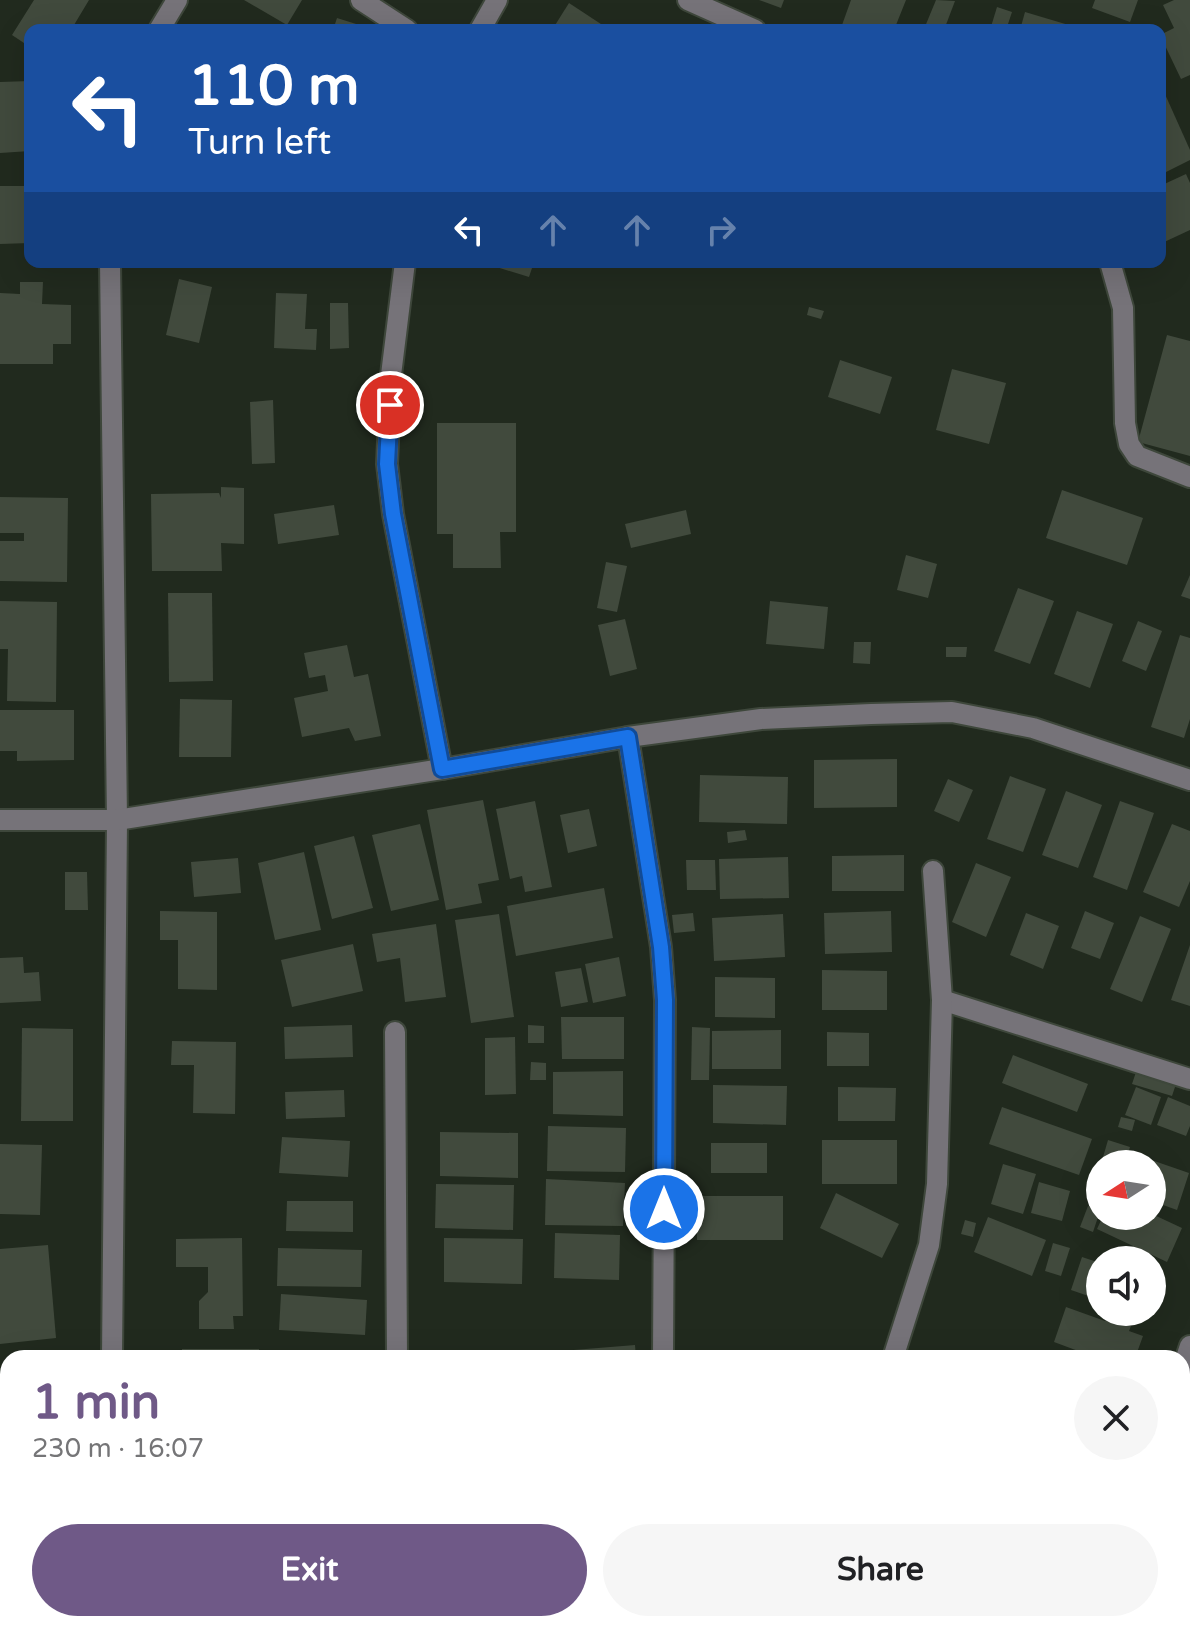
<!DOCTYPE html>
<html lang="en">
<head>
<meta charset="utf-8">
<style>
	:root { --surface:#fff; --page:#f6f6f6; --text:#202124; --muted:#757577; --accent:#6f5987 }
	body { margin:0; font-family:"Varela Round",sans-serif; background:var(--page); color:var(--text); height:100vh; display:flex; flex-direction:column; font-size:30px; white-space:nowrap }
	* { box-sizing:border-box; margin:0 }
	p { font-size:26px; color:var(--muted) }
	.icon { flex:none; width:44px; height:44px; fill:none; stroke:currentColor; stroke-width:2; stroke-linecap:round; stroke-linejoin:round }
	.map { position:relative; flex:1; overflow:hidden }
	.drawer { position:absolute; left:0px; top:1350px; width:1190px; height:282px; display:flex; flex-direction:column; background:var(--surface); border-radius:24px 24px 0 0; box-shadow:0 8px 32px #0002 }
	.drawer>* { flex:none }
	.top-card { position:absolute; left:24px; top:24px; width:1142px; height:244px; border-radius:16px; box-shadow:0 8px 32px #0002; background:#1a4fa0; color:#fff; overflow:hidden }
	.needle { width:52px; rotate:258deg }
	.buttons { position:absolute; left:1086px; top:1150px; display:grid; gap:16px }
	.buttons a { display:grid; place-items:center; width:80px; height:80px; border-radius:50%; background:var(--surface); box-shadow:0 8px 32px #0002; font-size:40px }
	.pin { position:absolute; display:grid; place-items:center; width:68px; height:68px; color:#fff; margin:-34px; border:4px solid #fff; border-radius:50%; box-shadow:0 2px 8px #0007 }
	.me { position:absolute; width:88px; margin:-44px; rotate:0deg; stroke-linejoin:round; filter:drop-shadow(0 0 6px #0008) }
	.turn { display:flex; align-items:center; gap:28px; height:168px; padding:0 32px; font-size:36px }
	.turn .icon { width:104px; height:104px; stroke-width:2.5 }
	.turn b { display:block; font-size:56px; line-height:68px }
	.lanes { display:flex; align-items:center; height:76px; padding:0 32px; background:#0003; justify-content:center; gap:40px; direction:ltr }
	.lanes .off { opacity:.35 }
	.round { display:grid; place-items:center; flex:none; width:84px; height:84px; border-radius:42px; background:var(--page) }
	.headline { display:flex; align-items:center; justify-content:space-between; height:136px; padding:0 32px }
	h1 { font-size:48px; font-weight:700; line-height:60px; color:var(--accent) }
	.primary-button { display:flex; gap:16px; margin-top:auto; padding:16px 32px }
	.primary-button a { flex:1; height:92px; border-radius:48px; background:var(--accent); color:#fff; font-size:32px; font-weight:700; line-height:92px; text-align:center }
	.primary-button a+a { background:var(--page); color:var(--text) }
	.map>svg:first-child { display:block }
	.building { fill:#414a3d }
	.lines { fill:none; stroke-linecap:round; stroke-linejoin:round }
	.minor-casing { stroke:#3e473b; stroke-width:24 }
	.major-casing { stroke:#3e473b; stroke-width:24 }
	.minor { stroke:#767379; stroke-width:20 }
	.major { stroke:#c6bfcd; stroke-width:20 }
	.route-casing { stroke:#114b97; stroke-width:20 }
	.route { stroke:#1a73e8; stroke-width:14 }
</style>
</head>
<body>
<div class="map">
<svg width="1190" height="1631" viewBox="0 0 1190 1631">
	<rect width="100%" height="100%" fill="#212a1e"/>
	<g class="building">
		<path d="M34,0H89L71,30H30V47L12,35Z"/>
		<path d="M244,0H302L287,25Z"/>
		<path d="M759,0H784L781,8Z"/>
		<path d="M851,0H906L894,30H854L842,25Z"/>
		<path d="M936,0L955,1L944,30H927L924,29Z"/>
		<path d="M1095,0H1138L1130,22L1092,8Z"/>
		<path d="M1174,0H1190V75L1181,79L1160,35L1174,28L1163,5Z"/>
		<path d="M569,3L610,30H552Z"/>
		<path d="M997,7L1012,12L1006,30H990Z"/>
		<path d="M1025,12L1072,26L1070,30H1020Z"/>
		<path d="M337,18L372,29V30H333Z"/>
		<path d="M30,81V151L0,153V82Z"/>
		<path d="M1160,83L1190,150V160L1160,175Z"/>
		<path d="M1186,174L1190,183V230L1160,244V186Z"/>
		<path d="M0,186H30V243L0,244Z"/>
		<path d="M491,262H534L529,277L490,265Z"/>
		<path d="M179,279L212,287L199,343L166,335Z"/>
		<path d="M20,282H43L42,304L71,305V344H53V364H0V293L20,294Z"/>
		<path d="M276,293L307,294L305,329H317L316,350L274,348Z"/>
		<path d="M330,303H348L349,348L330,349Z"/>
		<path d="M809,307L824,311L821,319L807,315Z"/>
		<path d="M1167,335L1190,341V456L1138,442Z"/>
		<path d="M840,360L892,377L880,414L828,397Z"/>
		<path d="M952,369L1006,383L989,444L936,430Z"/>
		<path d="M273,400L275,463L252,464L250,402Z"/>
		<path d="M437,423H516V532H500L501,568H453V534H437Z"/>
		<path d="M221,487L244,488V544L221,543L222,571H152L151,494L219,493L221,498Z"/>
		<path d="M1062,490L1143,518L1127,565L1046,538Z"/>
		<path d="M0,497L68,498L67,582L0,581V541H24V533H0Z"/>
		<path d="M334,505L339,535L278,544L274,514Z"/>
		<path d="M686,510L691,534L631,548L625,524Z"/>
		<path d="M906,555L937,564L928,598L897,590Z"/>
		<path d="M606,562L627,566L617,612L597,608Z"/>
		<path d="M1190,575V599L1181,596Z"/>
		<path d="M1018,588L1054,601L1030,664L994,651Z"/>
		<path d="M168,593H212L213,681L169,682Z"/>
		<path d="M0,601L57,602L56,702L7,701L8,649H0Z"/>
		<path d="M770,601L828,607L824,649L766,644Z"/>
		<path d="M1077,611L1113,624L1090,688L1054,674Z"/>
		<path d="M625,619L637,669L610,676L598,625Z"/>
		<path d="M1138,621L1162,631L1146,671L1122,661Z"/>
		<path d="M1180,635L1190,638V719L1184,738L1151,727Z"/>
		<path d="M854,642H871L870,664L853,663Z"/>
		<path d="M347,645L354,677L368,674L381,736L355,741L349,728L302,737L294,698L328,691L325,675L309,678L304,653Z"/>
		<path d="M946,647H967L966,657H946Z"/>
		<path d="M180,699L232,700L231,757H179Z"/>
		<path d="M0,710H74V760L17,761V751H0Z"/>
		<path d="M897,759V807L814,808V760Z"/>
		<path d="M700,775L788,777L787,824L699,822Z"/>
		<path d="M1010,776L1046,789L1023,852L987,839Z"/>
		<path d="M948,779L973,790L959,822L934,811Z"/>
		<path d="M1066,791L1102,805L1078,868L1042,855Z"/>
		<path d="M483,800L499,880L478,884L482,903L446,910L427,810Z"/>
		<path d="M535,801L552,887L525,892L522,876L510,879L496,809Z"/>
		<path d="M1120,801L1154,813L1127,890L1093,877Z"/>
		<path d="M589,809L597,846L568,853L560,815Z"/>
		<path d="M420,824L439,900L391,911L372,835Z"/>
		<path d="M1172,824L1190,831V881L1179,907L1143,892Z"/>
		<path d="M745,830L747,840L728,843L727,832Z"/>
		<path d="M354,836L373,908L332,919L314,846Z"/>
		<path d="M304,852L321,930L275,940L258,863Z"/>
		<path d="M904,855V891H832V856Z"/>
		<path d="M788,857L789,898L720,899L719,859Z"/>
		<path d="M238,858L241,893L194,897L191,862Z"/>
		<path d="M686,860H715L716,890H687Z"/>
		<path d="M976,863L1011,877L986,937L952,922Z"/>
		<path d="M65,872H87L88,910H65Z"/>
		<path d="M604,888L613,938L516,956L507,906Z"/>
		<path d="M160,911L217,912V990L178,989V940H160Z"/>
		<path d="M891,911L892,952L825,954L824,913Z"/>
		<path d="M1085,911L1114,923L1100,959L1071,948Z"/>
		<path d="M693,913L695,931L674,933L672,915Z"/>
		<path d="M1026,913L1059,926L1043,969L1010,955Z"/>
		<path d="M499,914L514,1017L471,1023L455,920Z"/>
		<path d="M783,914L785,957L714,961L712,918Z"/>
		<path d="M1140,916L1171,929L1142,1002L1110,989Z"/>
		<path d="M436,924L446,997L405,1002L400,958L377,962L372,934Z"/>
		<path d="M353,944L363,991L292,1007L281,960Z"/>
		<path d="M1190,945V1006L1171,1000Z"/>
		<path d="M23,957L24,973L39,972L41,1001L0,1003V958Z"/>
		<path d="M619,957L626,996L593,1003L585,964Z"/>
		<path d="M581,968L588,1002L561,1007L555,972Z"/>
		<path d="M822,970L887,971V1010H822Z"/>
		<path d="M715,977L775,978V1018L715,1017Z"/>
		<path d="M561,1017H624V1059H562Z"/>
		<path d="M352,1025L353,1057L285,1059L284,1027Z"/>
		<path d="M528,1025L544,1026V1043H528Z"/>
		<path d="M692,1027L710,1028L709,1080H691Z"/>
		<path d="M22,1028L73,1029V1121H21Z"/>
		<path d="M781,1030V1069H712V1031Z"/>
		<path d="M827,1032L869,1033V1066H827Z"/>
		<path d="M515,1037L516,1094L485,1095V1038Z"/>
		<path d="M172,1041L236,1042L235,1114L193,1113L194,1065H171Z"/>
		<path d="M1013,1055L1088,1084L1077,1112L1002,1083Z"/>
		<path d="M531,1062L546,1063V1080H530Z"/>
		<path d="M623,1071V1116L553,1114V1072Z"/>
		<path d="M1136,1072L1176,1084L1172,1096L1132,1084Z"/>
		<path d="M713,1085L787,1086L786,1125L713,1123Z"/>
		<path d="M838,1087L896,1088L895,1121H838Z"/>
		<path d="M1136,1087L1161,1097L1151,1125L1125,1115Z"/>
		<path d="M344,1090L345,1117L286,1119L285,1092Z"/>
		<path d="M1168,1097L1190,1106V1126L1186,1136L1157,1125Z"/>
		<path d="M1002,1107L1092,1139L1079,1175L989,1144Z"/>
		<path d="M1121,1117L1135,1120L1132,1131L1118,1127Z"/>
		<path d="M548,1126L626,1128L625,1172L547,1171Z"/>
		<path d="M440,1132L518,1133V1178L440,1176Z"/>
		<path d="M282,1137L350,1141L348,1177L279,1173Z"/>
		<rect x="822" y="1140" width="75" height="44"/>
		<path d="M1108,1140L1130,1147L1125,1164H1101Z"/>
		<rect x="711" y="1143" width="56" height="30"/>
		<path d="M0,1144L42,1145L40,1215L0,1214Z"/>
		<path d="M1134,1154L1189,1173L1177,1210L1152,1201V1164H1131Z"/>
		<path d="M1003,1164L1036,1174L1023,1214L991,1204Z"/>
		<path d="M546,1179L625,1183L623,1226L545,1225Z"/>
		<path d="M1039,1182L1070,1191L1062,1221L1031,1213Z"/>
		<path d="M436,1184L514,1185L513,1230L435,1228Z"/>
		<path d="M836,1193L899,1224L882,1258L820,1228Z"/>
		<path d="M696,1196H783V1240H697Z"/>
		<path d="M287,1201H353V1232L286,1231Z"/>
		<path d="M1088,1206L1100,1211L1093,1232L1080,1227Z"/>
		<path d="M1152,1214L1182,1228L1167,1262L1097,1229L1103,1216H1152Z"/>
		<path d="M988,1217L1046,1240L1032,1276L974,1252Z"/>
		<path d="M965,1220L976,1223L973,1237L961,1234Z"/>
		<path d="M555,1233L620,1235L619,1280L554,1278Z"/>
		<path d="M242,1238L243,1316H233L234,1329H199V1301L208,1292V1267H176V1239Z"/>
		<path d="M444,1238L523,1239L522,1284L444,1282Z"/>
		<path d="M1053,1243L1070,1248L1061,1276L1045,1271Z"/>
		<path d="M48,1245L56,1338L0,1344V1249Z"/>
		<path d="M278,1248L362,1250L361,1287L277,1286Z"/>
		<path d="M1082,1257L1100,1263V1300L1071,1290Z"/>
		<path d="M281,1294L367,1300L365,1335L279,1330Z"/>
		<path d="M1066,1307L1105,1321L1107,1317L1131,1326L1129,1331L1143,1336L1135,1358H1097L1054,1342Z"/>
		<path d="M635,1345L636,1358H549V1352Z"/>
		<rect x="182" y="1349" width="77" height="9"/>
		<path d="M1182,1466L1190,1468V1507L1182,1505Z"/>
		<path d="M0,1483L8,1485V1505L0,1503Z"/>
		<path d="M1182,1525L1190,1527V1563L1182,1560Z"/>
		<path d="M1182,1579L1190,1582V1621L1186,1619L1187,1615L1182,1613Z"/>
		<path d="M429,1624H505V1631H430Z"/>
		<path d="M715,1624H741L739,1631Z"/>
		<path d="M765,1624H799L797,1631H762Z"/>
		<path d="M825,1624H868L866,1631H823Z"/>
	</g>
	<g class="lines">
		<g class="minor-casing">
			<g id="minor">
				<path d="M361,0L407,30"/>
				<path d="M688,0L755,30"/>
				<path d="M159,30L177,0"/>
				<path d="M480,30L497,0"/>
				<path d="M110,262L117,820L112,1358"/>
				<path d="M405,262L391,375L387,464L393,514L442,769"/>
				<path d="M1110,262L1123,308L1125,423L1129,444L1137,456L1190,477"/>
				<path d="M628,737L661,947L665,1000L663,1358"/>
				<path d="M0,820H117L442,769L628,737L761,719L871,714L952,712L1033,728L1190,780"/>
				<path d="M942,1000L1190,1079"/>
				<path d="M395,1032L397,1358"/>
				<path d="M893,1358L929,1245L937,1184L942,1000L933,871"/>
				<path d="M1182,1370L1190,1346"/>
				<path d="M1078,1624L1097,1631"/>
			</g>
		</g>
		<g class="major-casing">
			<path id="major" d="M0,1628L8,1631"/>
		</g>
		<use href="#minor" class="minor"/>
		<use href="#major" class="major"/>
	</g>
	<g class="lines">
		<g class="route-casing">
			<path id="route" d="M390,405L387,464L393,514L442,769L628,737L661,947L665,1000L664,1209"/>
		</g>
		<use href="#route" class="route"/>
	</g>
</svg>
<div class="buttons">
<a><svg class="needle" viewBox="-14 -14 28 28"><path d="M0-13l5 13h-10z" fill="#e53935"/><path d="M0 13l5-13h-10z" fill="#757577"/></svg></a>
<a><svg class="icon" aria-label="sound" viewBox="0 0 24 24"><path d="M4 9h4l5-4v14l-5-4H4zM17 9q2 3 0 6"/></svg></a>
</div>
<div class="pin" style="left:390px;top:405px;background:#d93025"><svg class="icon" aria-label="arrive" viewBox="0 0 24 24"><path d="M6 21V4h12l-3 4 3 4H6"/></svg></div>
<svg class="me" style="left:664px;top:1209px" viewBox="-20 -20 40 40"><circle r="17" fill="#1a73e8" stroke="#fff" stroke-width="3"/><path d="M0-11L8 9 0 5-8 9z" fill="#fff"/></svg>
<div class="top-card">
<div class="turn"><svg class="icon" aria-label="left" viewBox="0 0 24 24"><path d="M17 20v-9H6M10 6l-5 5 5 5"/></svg><div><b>110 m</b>Turn left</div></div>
<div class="lanes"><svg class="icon" aria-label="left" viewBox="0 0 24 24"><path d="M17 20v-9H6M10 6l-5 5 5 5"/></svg><svg class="icon off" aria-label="ahead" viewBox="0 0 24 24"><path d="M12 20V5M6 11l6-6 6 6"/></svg><svg class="icon off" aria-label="ahead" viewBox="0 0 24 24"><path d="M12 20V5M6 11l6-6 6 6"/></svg><svg class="icon off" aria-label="right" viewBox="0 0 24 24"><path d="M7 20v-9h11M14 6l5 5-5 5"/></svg></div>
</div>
<section class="drawer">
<div class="headline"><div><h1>1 min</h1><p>230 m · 16:07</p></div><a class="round"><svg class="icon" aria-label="close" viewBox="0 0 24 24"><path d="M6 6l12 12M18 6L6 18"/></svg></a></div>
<div class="primary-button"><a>Exit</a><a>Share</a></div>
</section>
</div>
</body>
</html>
